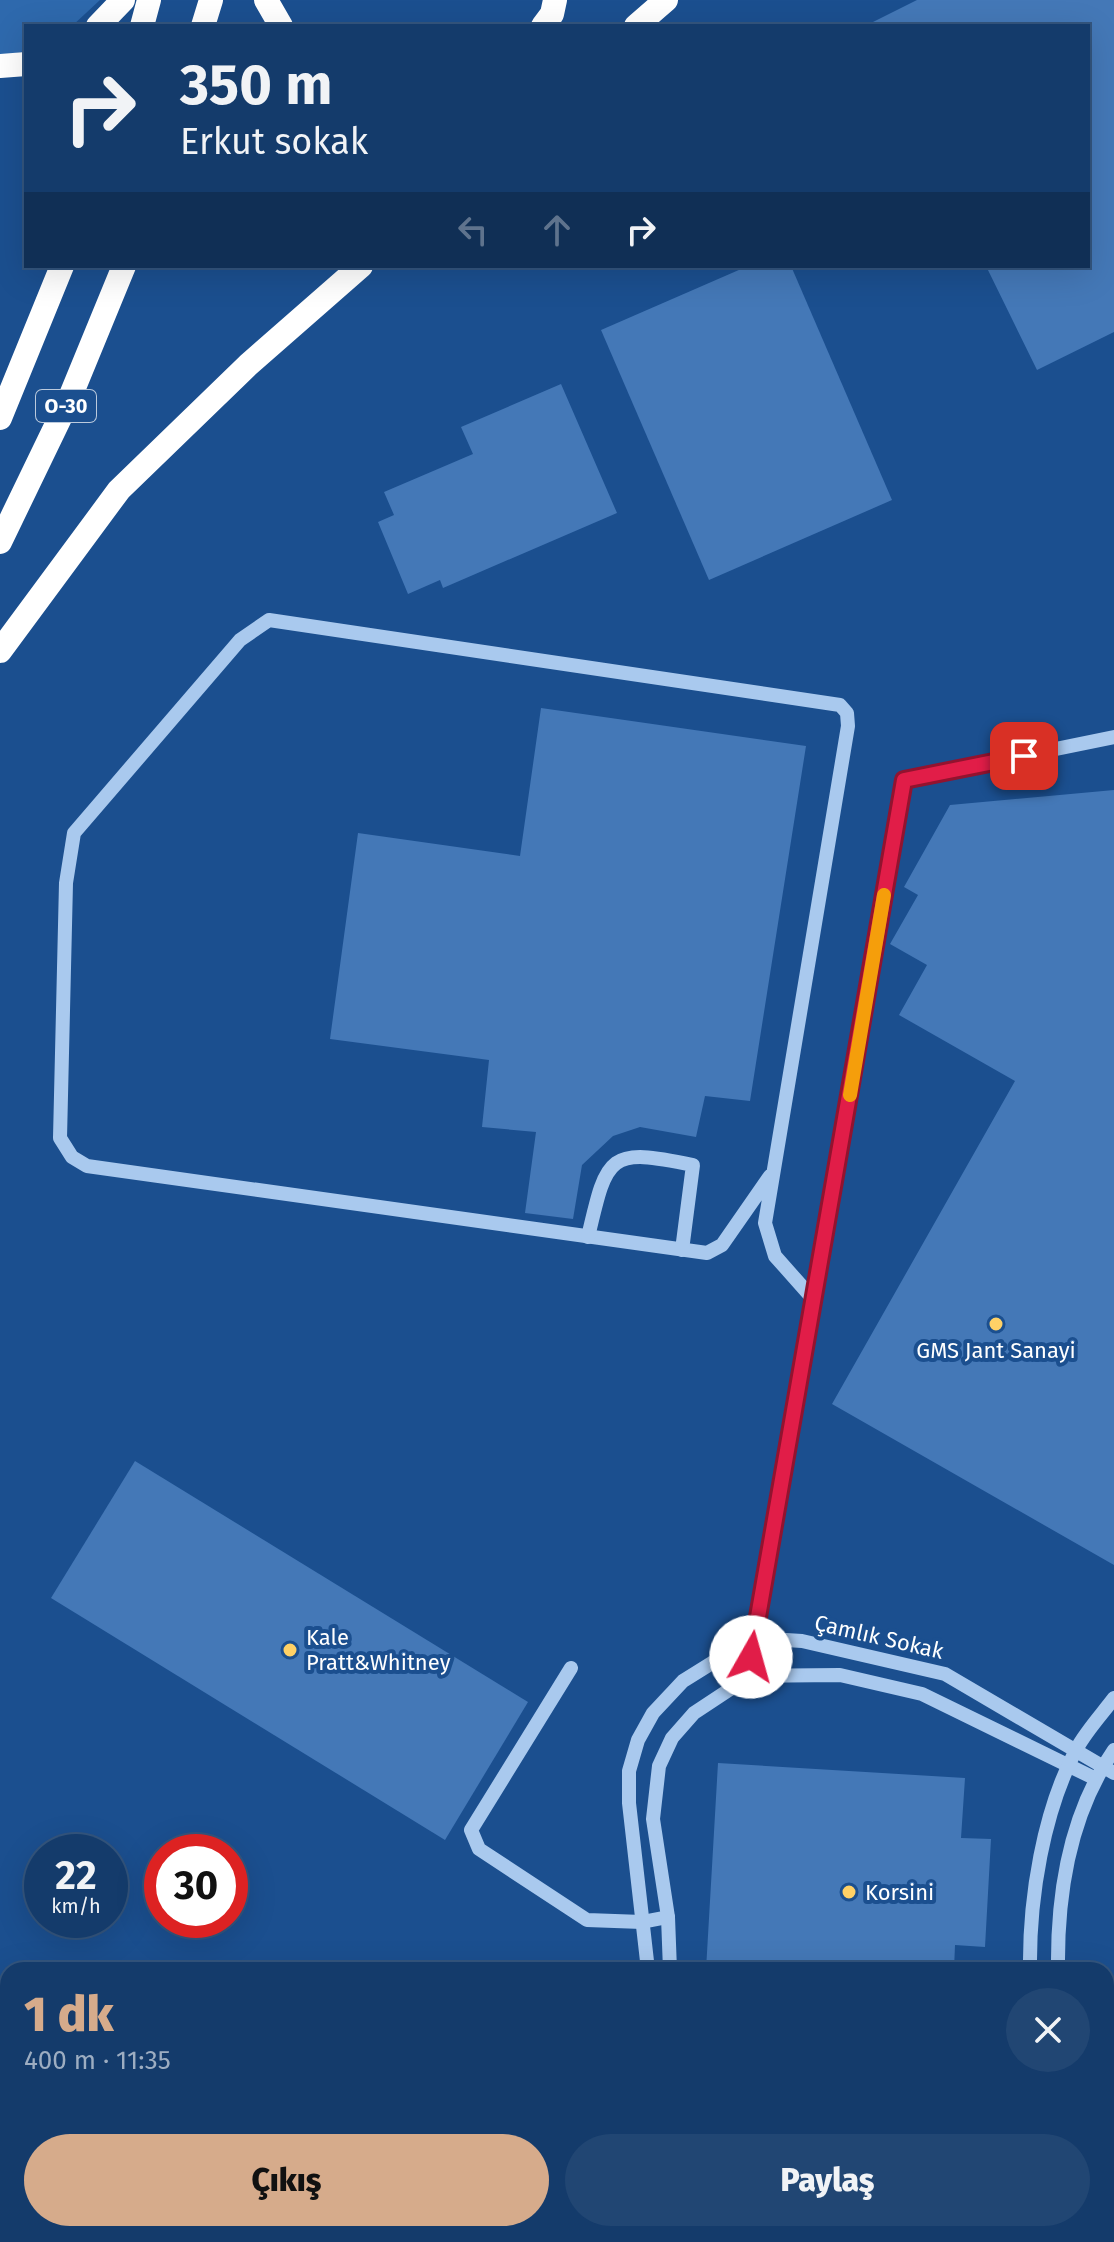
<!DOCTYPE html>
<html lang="tr">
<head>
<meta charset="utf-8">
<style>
	:root { --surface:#143b6b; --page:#214673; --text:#f1f3f6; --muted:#9dadc1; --line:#33557e; --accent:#d6ab8b }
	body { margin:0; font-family:"Fira Sans",sans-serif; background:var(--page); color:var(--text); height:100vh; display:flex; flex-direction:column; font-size:30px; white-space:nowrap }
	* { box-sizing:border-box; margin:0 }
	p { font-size:26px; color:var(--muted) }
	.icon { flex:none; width:44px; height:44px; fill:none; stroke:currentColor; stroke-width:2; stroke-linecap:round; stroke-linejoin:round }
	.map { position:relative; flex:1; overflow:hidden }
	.side { position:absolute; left:0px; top:1962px; width:1114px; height:280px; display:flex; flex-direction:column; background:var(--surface); border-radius:24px 24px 0 0; box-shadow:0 8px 32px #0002,0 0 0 2px var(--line) }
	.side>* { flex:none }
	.banner { position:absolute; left:24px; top:24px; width:1066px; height:244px; border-radius:0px; box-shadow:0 8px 32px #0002,0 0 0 2px var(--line); background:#143b6b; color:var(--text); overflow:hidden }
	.speed { position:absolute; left:24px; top:1834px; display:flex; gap:16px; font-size:40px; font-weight:700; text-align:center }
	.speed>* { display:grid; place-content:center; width:104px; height:104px; border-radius:50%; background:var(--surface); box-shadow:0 8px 32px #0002,0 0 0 2px var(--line); line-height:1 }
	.speed small { font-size:20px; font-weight:400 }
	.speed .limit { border:12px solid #d22; background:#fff; color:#111 }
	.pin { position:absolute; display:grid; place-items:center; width:68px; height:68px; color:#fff; margin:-34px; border-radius:16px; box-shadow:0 4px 12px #0006 }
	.me { position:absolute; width:88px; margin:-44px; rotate:7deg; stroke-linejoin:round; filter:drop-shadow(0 0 6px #0008) }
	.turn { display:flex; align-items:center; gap:28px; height:168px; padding:0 24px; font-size:36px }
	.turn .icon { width:104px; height:104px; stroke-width:2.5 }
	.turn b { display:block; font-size:56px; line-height:68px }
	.lanes { display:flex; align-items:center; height:76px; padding:0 24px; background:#0003; justify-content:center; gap:40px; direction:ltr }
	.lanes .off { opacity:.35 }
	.round { display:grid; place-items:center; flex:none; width:84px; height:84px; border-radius:42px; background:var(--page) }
	.summary { display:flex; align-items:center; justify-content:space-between; height:136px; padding:0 24px }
	h1 { font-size:48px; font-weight:800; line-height:60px; color:var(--accent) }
	.action { display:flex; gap:16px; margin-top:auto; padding:16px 24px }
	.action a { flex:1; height:92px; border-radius:48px; background:var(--accent); color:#111; font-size:32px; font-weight:800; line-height:92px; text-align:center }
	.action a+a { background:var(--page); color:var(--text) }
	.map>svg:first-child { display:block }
	.green { fill:#2e69ad }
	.building { fill:#4478b7 }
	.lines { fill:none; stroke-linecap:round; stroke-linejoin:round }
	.minor { stroke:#a9c9ee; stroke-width:14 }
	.highway { stroke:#fff; stroke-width:24 }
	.route-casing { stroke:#92132f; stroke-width:20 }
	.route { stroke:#e11d48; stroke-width:14 }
	.slow { stroke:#f59e0b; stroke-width:14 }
	.poi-dot { fill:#ffd166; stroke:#1b4f8f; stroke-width:3 }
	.labels { text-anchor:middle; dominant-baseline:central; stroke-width:8; stroke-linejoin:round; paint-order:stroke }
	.shield { fill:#1b4f8f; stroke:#bbcadd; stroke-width:2 }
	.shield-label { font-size:20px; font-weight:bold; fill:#fff }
	.poi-label { font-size:22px; fill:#fff; stroke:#1b4f8f; text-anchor:start }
	.street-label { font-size:22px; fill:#fff; stroke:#1b4f8f }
</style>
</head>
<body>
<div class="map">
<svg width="1114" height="2242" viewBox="0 0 1114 2242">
	<rect width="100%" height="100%" fill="#1b4f8f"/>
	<path class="green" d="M0,0H100L72,26H26V51L0,56Z"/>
	<g class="building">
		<path d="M917,0H1114V332L1037,370L986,266H1088V26H865Z"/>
		<path d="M748,266H791L892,500L709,580L601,330Z"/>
		<path d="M561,384L617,513L443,588L440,580L408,594L378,522L394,515L384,492L473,454L461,427Z"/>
		<path d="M541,708L806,746L750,1101L705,1096L696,1137L640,1127L613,1136L582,1165L573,1219L525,1213L536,1132L482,1127L489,1060L330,1039L358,833L520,856Z"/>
		<path d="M1114,790V1565L832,1404L1015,1081L899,1015L927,965L890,944L918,895L904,887L950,805Z"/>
		<path d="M135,1461L528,1702L445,1840L51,1598Z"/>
		<path d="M718,1763L965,1778L961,1838L991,1839L985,1947L955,1945L954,1970H706Z"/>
		<path d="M718,2234H849L846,2242H715Z"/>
	</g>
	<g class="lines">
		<g class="minor">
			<path d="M770,1176L722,1245L707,1253L87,1166L72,1157L60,1138L66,883L74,833L240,640L269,620L840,705L847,713L848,726L765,1223L775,1256L815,1301"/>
			<path d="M588,1237C607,1155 608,1147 693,1165L682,1250"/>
			<path d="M571,1668L471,1830L479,1849L587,1920L642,1922L668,1917"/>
			<path d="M750,1676L752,1638L815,1301L904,780L1114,737"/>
			<path d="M648,1970L629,1803V1771L638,1740L653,1713L683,1681L752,1638L802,1641L945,1674L1114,1773"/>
			<path d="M670,1970L668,1917L653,1819L659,1766L672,1738L694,1713L750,1676L840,1675L922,1694L1094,1778"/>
			<path d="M1030,1970C1029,1899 1043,1811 1077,1748C1087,1730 1102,1714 1114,1698"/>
			<path d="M1058,1970C1057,1894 1070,1813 1114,1750"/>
			<path d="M0,2122L8,2125"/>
			<path d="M1106,2160L1114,2179"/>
			<path d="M0,2161L8,2168"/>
			<path d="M1106,2214L1114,2224"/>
			<path d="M80,2234L89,2242"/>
			<path d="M143,2234L151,2242"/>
			<path d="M1058,2234L1063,2242"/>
			<path d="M588,2242L591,2234"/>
			<path d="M608,2242L611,2234"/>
			<path d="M656,2242L659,2234"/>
			<path d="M696,2242L699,2234"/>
			<path d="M861,2242L864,2234"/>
		</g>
		<g class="highway">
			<path d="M266,0L281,26"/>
			<path d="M98,26L123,0"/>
			<path d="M142,26L149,0"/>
			<path d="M203,26L211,0"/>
			<path d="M543,26L552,14L555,0"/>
			<path d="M636,26L666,0"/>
			<path d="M0,66L26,64"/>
			<path d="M0,418L62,266"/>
			<path d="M0,542L71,395L124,266"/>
			<path d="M0,651L119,490L248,365L361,266"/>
		</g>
	</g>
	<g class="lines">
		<g class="route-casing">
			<path id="route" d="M751,1657L904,780L1024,756"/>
		</g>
		<use href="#route" class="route"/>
		<path class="slow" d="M850,1095L884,895"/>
	</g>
	<g class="poi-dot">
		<circle cx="996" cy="1324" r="8"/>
		<circle cx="290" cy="1650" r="8"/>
		<circle cx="849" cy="1892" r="8"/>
	</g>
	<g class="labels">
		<rect class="shield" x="36" y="390" width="60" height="32" rx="6"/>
		<g class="shield-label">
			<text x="66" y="406">O-30</text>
		</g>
		<g class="poi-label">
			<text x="996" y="1350" text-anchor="middle">GMS Jant Sanayi</text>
			<text x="306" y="1637">Kale<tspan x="306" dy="25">Pratt&amp;Whitney</tspan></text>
			<text x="865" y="1892">Korsini</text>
		</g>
		<g class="street-label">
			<text transform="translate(879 1637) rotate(13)">Çamlık Sokak</text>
		</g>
	</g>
</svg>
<div class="speed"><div>22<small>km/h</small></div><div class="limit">30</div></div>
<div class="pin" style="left:1024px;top:756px;background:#d93025"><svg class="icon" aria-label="arrive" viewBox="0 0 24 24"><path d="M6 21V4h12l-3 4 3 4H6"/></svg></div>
<svg class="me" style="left:751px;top:1657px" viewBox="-20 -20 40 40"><circle r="19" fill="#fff"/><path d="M0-13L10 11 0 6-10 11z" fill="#e11d48"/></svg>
<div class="banner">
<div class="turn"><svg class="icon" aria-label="right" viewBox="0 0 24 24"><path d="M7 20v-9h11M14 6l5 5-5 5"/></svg><div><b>350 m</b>Erkut sokak</div></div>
<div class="lanes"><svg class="icon off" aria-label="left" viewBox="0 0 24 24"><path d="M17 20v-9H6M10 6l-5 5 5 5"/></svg><svg class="icon off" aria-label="ahead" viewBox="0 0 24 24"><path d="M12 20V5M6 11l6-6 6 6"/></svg><svg class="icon" aria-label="right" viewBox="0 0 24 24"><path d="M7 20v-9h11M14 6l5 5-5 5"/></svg></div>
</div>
<section class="side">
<div class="summary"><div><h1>1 dk</h1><p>400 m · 11:35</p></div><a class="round"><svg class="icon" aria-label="close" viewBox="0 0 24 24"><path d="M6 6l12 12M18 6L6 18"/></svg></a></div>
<div class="action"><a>Çıkış</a><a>Paylaş</a></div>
</section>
</div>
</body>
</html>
